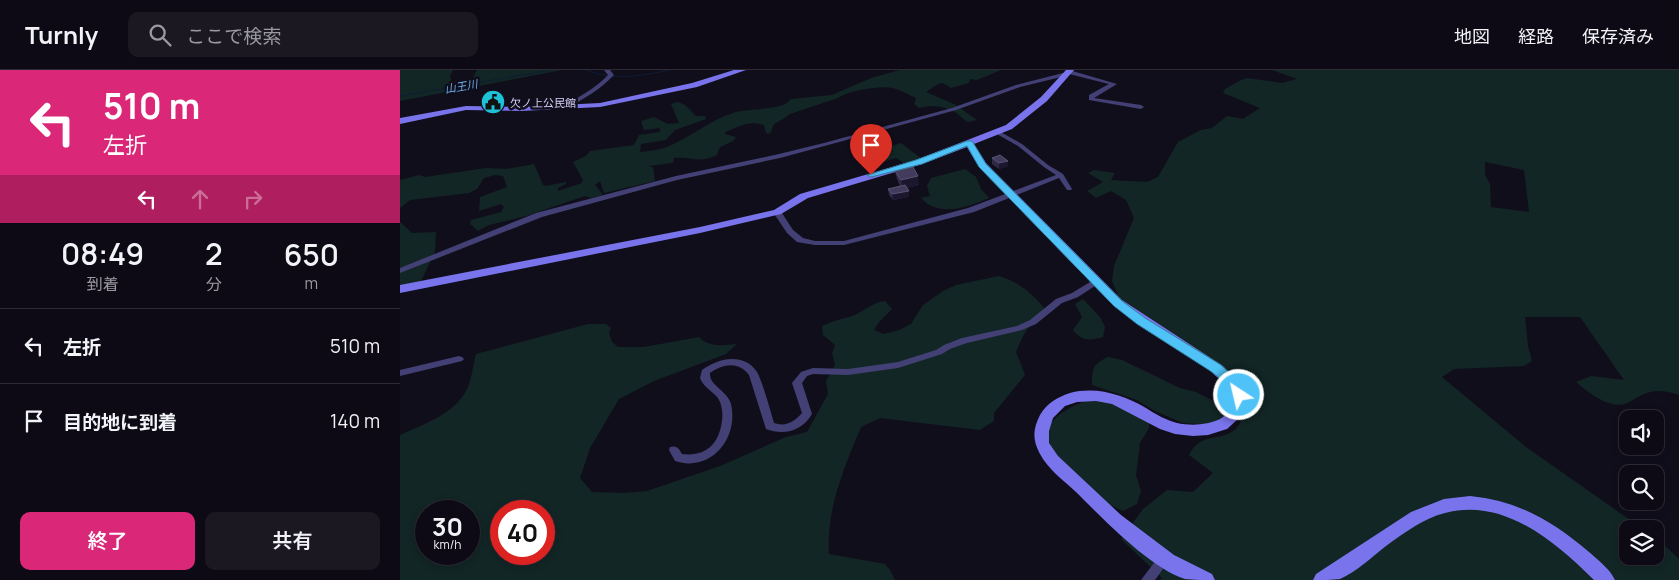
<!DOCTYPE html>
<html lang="ja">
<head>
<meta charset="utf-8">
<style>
	:root { --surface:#0d0a15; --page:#1b1822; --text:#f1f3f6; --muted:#9a9aa0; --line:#2d2b34; --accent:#db2777 }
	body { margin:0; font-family:Manrope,"Noto Sans JP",sans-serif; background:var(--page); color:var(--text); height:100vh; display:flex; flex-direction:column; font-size:19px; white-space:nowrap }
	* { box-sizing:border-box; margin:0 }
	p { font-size:16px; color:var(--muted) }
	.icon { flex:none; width:28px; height:28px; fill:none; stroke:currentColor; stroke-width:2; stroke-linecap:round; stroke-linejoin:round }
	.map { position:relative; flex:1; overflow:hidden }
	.panel { display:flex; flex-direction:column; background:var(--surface); width:400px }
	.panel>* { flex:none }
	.guide { background:#db2777; color:#fff; overflow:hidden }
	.fabs { position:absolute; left:1219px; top:340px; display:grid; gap:10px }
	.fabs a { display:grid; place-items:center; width:45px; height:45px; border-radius:10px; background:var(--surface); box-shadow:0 2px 8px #0003,0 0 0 1px var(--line); font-size:25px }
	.speed { position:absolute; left:15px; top:430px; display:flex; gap:10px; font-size:25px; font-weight:700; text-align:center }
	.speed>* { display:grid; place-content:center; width:65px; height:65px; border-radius:50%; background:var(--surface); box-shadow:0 2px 8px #0003,0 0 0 1px var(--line); line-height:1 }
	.speed small { font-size:12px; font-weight:400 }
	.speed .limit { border:8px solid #d22; background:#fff; color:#111 }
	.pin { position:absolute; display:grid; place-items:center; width:42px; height:42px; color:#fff; margin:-51px -21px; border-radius:50% 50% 50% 0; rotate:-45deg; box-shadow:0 0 5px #0007 }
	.pin .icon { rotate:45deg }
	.me { position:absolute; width:55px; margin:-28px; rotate:325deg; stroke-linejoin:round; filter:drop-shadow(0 0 4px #0008) }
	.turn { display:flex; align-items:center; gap:18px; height:105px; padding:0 20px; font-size:22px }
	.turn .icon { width:65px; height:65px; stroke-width:2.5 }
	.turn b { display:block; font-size:35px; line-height:42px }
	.lanes { display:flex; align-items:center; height:48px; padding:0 20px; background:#0003; justify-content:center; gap:25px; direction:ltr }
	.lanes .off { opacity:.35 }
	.eta { display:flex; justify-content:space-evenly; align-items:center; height:85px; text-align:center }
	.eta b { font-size:30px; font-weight:600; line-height:35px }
	.button { display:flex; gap:10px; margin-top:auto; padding:10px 20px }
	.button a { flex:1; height:58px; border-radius:10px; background:var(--accent); color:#fff; font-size:20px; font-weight:600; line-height:58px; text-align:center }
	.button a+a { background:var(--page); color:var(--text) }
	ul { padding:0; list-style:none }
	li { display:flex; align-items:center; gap:15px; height:75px; padding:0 20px; border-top:1px solid var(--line) }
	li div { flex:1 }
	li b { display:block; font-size:19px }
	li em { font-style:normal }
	header { display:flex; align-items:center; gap:30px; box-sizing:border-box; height:70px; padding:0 25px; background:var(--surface); border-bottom:1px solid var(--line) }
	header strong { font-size:24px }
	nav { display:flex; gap:28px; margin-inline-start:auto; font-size:18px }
	.search { width:350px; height:45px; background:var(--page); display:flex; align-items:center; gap:12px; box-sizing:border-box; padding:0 18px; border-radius:10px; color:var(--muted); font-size:19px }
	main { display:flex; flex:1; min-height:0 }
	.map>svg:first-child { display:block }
	.green { fill:#122625; fill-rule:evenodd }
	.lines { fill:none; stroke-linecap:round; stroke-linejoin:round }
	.stream { stroke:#0f1c35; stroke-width:1 }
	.street { fill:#434075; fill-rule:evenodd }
	.secondary { fill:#7a74ec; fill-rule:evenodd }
	.wall { fill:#302a48 }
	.shaded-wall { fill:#1c172f }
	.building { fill:#423b5b; stroke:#595374 }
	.route { fill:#4fc3f7; stroke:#337fa1 }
	.labels { text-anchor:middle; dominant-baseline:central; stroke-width:5; stroke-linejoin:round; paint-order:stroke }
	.far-water-label { font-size:11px; font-style:italic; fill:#6cadeb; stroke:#110e1c }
	.far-poi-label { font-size:11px; fill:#d6d0f9; stroke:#110e1c; text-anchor:start }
</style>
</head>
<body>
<header>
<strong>Turnly</strong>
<div class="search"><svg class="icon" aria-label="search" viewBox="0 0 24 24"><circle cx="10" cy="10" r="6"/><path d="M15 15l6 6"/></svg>ここで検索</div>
<nav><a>地図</a><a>経路</a><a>保存済み</a></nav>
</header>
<main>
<section class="panel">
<div class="guide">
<div class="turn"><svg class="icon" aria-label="left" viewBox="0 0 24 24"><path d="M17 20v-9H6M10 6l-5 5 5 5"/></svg><div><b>510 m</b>左折</div></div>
<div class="lanes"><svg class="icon" aria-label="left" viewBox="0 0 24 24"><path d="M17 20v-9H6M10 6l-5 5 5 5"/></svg><svg class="icon off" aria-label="ahead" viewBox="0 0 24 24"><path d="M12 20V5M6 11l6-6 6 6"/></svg><svg class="icon off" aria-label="right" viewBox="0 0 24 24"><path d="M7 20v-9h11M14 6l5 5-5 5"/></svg></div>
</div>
<div class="eta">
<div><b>08:49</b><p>到着</p></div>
<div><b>2</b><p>分</p></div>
<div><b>650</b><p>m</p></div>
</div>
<ul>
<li><svg class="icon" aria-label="left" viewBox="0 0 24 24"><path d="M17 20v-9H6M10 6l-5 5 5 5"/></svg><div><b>左折</b></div><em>510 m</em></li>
<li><svg class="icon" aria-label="arrive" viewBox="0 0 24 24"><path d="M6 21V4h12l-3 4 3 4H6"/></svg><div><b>目的地に到着</b></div><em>140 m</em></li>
</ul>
<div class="button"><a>終了</a><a>共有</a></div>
</section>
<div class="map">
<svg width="1279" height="510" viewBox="0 0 1279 510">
	<rect width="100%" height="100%" fill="#110e1c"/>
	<g class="green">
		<path d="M0,0H53L50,6L52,12L72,9L77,0H162L0,31Z"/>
		<path d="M500,0H601L577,10L570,9L569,13L551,18L543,13L538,14L526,22L556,35L577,50L568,52C563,50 560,45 555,42C545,36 531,35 519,38L514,34L516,28C509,25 501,20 493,18C481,15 447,21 438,28L390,44L385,48L374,54L370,64L366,63L364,55C347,50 341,56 325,62V64L336,67L333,71L320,77L317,85C298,94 293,86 274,88L273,93L248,96L253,97L255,111L204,123L200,111L195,115L203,125L192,128L185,126L126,146L89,155L78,161L70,154L71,150L101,142L104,137L101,134L79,141L80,127L107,117L103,106L95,105L84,108L77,119L69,123L10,130L0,138V110L19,105L25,107L86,98L106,99L134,94L143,115L146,116L166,112V114L158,118V121L182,113L183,110L173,92L186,86L190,81L234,75L239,65L260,62V58L244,60L241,51L254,47L268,54L279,53L271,34L278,32L285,35L296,46H305L306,49L275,60L266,70L241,74L240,82C249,81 259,80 267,77C290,68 309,50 336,42C349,38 383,41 391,29L432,25L471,8Z"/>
		<path d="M872,0H1279V325C1264,320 1252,319 1238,327C1234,329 1229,333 1224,334C1207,338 1188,322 1176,312L1191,306L1224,310L1180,247H1125L1128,276L1132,291L1124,296L1054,299L1042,307L1126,377L1243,459H1228V486H1255V467L1258,469L1279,489V510H760L762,508L721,469L743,439L767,420L793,422L813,403L789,385C801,361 818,373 836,359C839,356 841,350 844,345C852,330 843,319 835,306L719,228L712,211L714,196L734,148L726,130L711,121L696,128L687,121L703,112L688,103L694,100L715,103L711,110L747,112L758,107L778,72L801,60L812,58L827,46L843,49L860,38L823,23L825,19L839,11L847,8L882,13L897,9ZM1085,92L1124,100L1129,142L1091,137L1090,114L1085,105Z"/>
		<path d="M501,73L522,89L504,93L496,88L475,94L464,85Z"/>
		<path d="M565,99L576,107L581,119L589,128C568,137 539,148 521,128L530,126L527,116L531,108Z"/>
		<path d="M0,152L12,163L36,162L35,182L21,211L0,216Z"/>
		<path d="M599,206C619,212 632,223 645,239C630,252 623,264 616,282L625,305L594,343V351L580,360L480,348L461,357C444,398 426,439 429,484L485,494L490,500L495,510H0V365C24,354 55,344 67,319C72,309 73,295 76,284L188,254H206L211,258L209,263L212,272L218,277H244L299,267C309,278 324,275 337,274L326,284L254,311L219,329L190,378L180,408L192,422L223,423L247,421L320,396L386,367L407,362L428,324L426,311L435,295L432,283L435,275L423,265L422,256C432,251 442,249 452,246C463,242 473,232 485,231L492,239L479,252L474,260L484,264L499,260L511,254L523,235L543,221L556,215ZM26,441H69V484H26ZM101,441H144V484H101Z"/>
		<path d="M683,229L700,247L705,257L703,267C689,271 682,271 673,260L682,247L675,234Z"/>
		<path d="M708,287L722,290L780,318L796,322L831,340L835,345L816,355L783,353L755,341L737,330L692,315C692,298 693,294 708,287Z"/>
		<path d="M692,329L719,335L749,352V358L740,373L736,405L741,421L737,434L723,441C703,433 693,420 678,405C670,398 661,392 655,384C631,354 669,336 692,329Z"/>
	</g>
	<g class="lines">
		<g class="stream">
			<path d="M186,0C214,11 241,6 269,0"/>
			<path d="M0,26L151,0"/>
		</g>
		<g class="street">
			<path d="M204,0H210L214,5C200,20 183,29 166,39H162V37C178,27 195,19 208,5Z"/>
			<path d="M669,0L717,14L694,28L741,35L744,37L741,39L689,30V25L709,14L669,4V5L620,17L556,40L428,75L380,88L277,110L142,147L0,203V198L136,143L276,106L379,84L424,73L552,38L616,15L667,2Z"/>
			<path d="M597,60L622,74L648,95L663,104L672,119L671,120H667L659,108L574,142L444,175H415L397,172L387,163L373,142L374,140H380L393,160L403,168L415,171H444L568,138L656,105L644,97L618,76L595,63V61Z"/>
			<path d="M695,209L699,212L698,214L678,227L662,233L636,254L622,260L567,273L550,279L542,284L498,298L448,305L413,304L407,306L402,313L412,344C402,361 384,366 366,359L349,305C338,291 323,294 310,303C309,316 327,320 331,334C339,368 311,403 275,391L269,380L270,377C277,375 279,379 282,384C306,387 319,374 322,351C323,345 322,337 320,332C316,322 304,319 300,308L302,300C318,288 344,282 357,302C363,313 370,340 374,353C386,357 394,352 402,343L392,313L401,302L413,298L448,299L498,292L536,280L544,275L562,268L617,256L630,250L656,229L672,223Z"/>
			<path d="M59,286L62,287L64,289L62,291L0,306V300Z"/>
			<path d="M764,484L768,485L770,489L755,510H741L760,485Z"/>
		</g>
		<g class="secondary">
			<path d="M334,0H346L297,17L200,37L121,41L66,40L0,54V48L66,36L121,37L200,33L292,13Z"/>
			<path d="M666,0H674L647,31L612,59L574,74L586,93L722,230L823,296L842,316L846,332L838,349L827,359L808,365L793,366L775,364L760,359L712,334L696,331L677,332L665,336L653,348L649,361V373L658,386L721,445L774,485L812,504L815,510C806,510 793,510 785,509C750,498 702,448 676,422C663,410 648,399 640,384C632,369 633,359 640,345C647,333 658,327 670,323C697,316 723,325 746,338C755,344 766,350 777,353C800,358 842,353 830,319L807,298L714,236L579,97L567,77L522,94L408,128L381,144L300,163L0,223V215L300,157L374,140L400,124L516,90L606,55L641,27Z"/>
			<path d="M1070,426C1119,431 1152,451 1189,482C1198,490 1210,499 1215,510H1194C1155,472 1104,427 1045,443C1024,448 1004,463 986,476C972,487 956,502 940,509C933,510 921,510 913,510L916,504L1011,442L1044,429Z"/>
		</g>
	</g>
	<g class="wall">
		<path d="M592,88L608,96L599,99L592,94Z"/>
		<path d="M495,101L519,115L507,118L509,127L493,130L489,125L488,119L500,116L497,109Z"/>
	</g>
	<g class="shaded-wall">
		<path d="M608,91V96L599,99V93Z"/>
		<path d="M518,106L519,115L502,119L501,110Z"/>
		<path d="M509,121V127L493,130L492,124Z"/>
	</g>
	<g class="building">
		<path d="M600,85L608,91L599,93L592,88Z"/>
		<path d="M513,97L518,106L501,110L495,101Z"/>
		<path d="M505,115L509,121L492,124L488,119Z"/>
	</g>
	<path class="route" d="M567,71H572L586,94L722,231L745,248L821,295L836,309L845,325L843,329H834L827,315L812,302L737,254L714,236L579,97L567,76L522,94L471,107L467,105L516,90Z"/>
	<defs>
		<g id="civic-disc" transform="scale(1.25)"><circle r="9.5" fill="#1ec1d7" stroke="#110e1c"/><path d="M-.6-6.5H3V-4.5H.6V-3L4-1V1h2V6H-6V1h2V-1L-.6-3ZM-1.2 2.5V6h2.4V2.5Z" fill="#111"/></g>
	</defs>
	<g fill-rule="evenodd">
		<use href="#civic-disc" x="93" y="32"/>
	</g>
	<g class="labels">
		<g class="far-water-label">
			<text transform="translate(61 16) rotate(-10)">山王川</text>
		</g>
		<g class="far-poi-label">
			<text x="110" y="32">欠ノ上公民館</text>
		</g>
	</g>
</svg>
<div class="fabs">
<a><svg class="icon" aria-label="sound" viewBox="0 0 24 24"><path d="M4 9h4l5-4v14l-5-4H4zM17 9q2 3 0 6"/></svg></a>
<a><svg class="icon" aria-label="search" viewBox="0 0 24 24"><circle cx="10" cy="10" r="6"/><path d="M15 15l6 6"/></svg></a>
<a><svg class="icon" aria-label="layers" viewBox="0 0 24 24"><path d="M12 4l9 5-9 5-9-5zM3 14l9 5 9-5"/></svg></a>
</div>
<div class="speed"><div>30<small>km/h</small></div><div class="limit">40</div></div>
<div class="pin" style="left:471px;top:105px;background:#d93025"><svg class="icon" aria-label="arrive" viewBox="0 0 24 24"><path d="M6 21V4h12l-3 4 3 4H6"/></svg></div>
<svg class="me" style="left:839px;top:325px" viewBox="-20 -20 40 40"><circle r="17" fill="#4fc3f7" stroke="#fff" stroke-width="3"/><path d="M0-11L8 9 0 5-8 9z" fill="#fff"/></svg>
</div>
</main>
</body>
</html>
